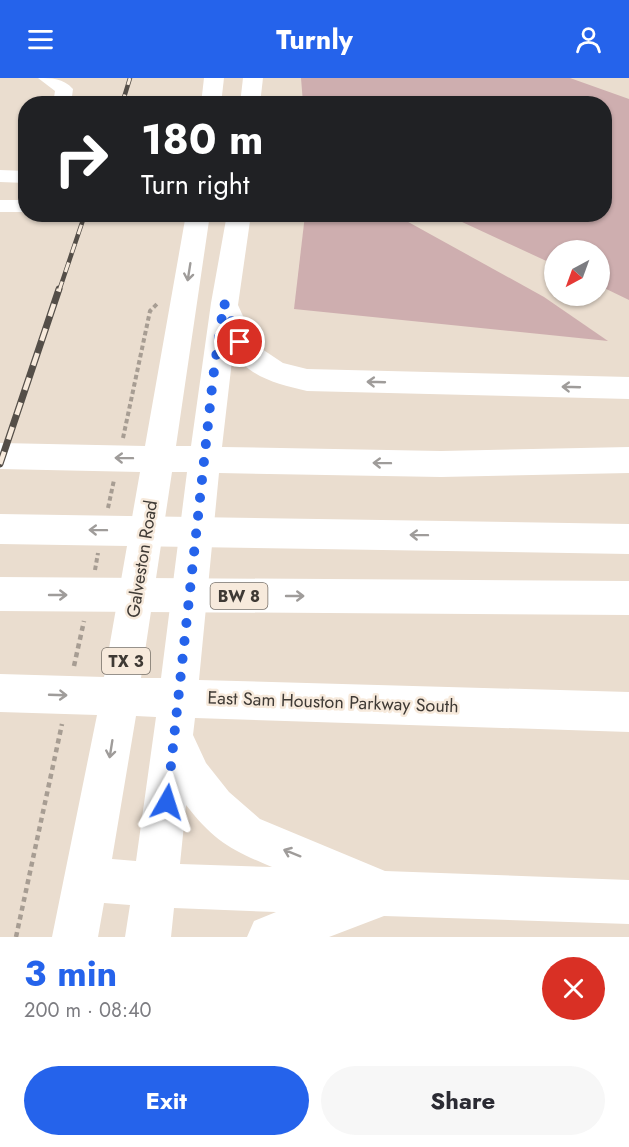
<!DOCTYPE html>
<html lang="en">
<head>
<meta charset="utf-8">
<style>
	:root { --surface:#fff; --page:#f7f7f7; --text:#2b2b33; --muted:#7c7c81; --accent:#2563eb }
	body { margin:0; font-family:Jost,sans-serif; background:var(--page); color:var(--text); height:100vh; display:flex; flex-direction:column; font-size:22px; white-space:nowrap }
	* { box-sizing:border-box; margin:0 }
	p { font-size:20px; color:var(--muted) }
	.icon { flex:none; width:33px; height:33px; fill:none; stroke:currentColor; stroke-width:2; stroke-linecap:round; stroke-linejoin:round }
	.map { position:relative; height:859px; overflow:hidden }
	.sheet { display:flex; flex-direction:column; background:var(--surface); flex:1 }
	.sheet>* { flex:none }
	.hud { position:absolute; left:18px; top:18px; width:594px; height:126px; border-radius:24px; box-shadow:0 2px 4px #0004; background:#202124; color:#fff; overflow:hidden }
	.needle { width:39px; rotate:221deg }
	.buttons { position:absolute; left:544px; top:162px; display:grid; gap:12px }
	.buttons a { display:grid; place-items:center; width:66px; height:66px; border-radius:50%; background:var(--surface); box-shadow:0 2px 4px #0004; font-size:30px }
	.pin { position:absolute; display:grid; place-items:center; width:51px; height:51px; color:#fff; margin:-26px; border:3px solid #fff; border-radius:50%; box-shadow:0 2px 6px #0007 }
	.me { position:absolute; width:66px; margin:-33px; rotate:6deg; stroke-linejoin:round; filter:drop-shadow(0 0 4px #0008) }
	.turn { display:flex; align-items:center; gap:21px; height:126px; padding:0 24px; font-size:27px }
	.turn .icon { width:78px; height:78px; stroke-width:2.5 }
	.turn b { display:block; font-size:42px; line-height:51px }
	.round { display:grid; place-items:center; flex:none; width:63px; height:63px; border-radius:32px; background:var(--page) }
	.head { display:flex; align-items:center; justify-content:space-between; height:102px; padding:0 24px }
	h1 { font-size:36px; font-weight:700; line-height:45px; color:var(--accent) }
	.cta { display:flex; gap:12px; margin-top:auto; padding:12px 24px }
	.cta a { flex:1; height:69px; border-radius:36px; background:var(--accent); color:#fff; font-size:24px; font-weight:700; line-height:69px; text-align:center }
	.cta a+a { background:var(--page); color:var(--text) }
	header { display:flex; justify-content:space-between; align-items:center; height:78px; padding:0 24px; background:var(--accent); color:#fff; font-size:27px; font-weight:700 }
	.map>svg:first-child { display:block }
	.green { fill:#ceaeaf }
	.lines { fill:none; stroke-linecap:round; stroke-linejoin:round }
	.path-far1 { stroke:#a79d93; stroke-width:4; stroke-dasharray:4.5 3; stroke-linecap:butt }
	.path { stroke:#a79d93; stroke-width:4.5; stroke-dasharray:5 4; stroke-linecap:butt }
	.minor { fill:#fff; fill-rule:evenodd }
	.major { fill:#fff; fill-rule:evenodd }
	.highway { fill:#fff; fill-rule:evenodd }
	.rail-far1-casing { stroke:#544e48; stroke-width:4.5 }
	.rail-casing { stroke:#544e48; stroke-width:7 }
	.rail-far1 { stroke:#f7eadc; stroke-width:3; stroke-dasharray:10; stroke-linecap:butt }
	.rail { stroke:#f7eadc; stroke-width:4.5; stroke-dasharray:13; stroke-linecap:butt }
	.oneway { stroke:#9f9c9a }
	.route { stroke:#2563eb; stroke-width:10; stroke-dasharray:0 18 }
	.labels { text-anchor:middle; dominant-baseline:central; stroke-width:5; stroke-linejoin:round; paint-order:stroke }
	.shield { fill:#f7eadc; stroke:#766f67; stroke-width:1.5 }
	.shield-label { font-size:16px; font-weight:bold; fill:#3f3a35 }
	.street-label { font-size:18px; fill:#3f3a35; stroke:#f7eadc }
</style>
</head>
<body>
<header><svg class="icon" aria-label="menu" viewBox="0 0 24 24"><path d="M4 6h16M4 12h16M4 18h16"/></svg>Turnly<svg class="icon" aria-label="person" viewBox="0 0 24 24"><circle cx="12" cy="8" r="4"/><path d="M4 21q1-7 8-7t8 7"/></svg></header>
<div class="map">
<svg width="629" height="859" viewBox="0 0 629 859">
	<rect width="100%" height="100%" fill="#eaddcf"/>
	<g class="green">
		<path d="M301,0H570L629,21V222L600,208V172H555V187L447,137L604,136V26L303,25Z"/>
		<path d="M305,137L391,136L401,140L544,219L608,263L294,231Z"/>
	</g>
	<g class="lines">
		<g class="path-far1">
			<path d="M123,360L150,233L158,225"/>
			<path d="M108,430L114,402"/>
			<path d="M95,492L98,475"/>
		</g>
		<g class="path">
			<path d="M74,588L84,543"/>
			<path d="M16,859L62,646"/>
		</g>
		<g class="minor">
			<path d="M38,0C52,0 63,0 73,11L71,26H53L55,13Z"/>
			<path d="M0,92L26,93V105L0,104Z"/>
			<rect x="0" y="122" width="26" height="12"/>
		</g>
		<g class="major">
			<path d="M204,0H224L221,26H201Z"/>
			<path d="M243,0H263L260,26H240Z"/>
			<path d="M186,136H210L176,368H191L211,225L227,136H251L238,227L251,256L262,271L283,285L307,291L629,299V321L307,313C278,306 250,300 233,274L222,369L441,373L629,369V395L441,399L219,395L199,602L629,614V654L195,640L193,657L206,685L229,714L260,741L385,793L629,802V846L384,838L329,859H247L254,843L276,834L174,830L171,859H125L130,827L104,825L98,859H52L97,637L0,634V596L104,599L140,394L0,391V365L145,368ZM172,394H187L161,600H141ZM136,638L156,639L136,783L112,781ZM186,727C214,763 231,772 272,789L180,786Z"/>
		</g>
		<g class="highway">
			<path d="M0,436L629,446V476L0,466Z"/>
			<path d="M0,499L629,503V537L0,533Z"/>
		</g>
		<g class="rail-far1-casing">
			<g id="rail-far1">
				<path d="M122,26L130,0"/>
				<path d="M59,213L85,136"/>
			</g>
		</g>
		<g class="rail-casing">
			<path id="rail" d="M0,386L59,211"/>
		</g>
		<use href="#rail-far1" class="rail-far1"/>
		<use href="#rail" class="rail"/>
	</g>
	<defs><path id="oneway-shaft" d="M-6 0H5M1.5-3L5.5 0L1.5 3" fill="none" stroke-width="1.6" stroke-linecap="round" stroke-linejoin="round" transform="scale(1.5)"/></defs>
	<g class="oneway">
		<use href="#oneway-shaft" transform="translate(189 194) rotate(99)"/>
		<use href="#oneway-shaft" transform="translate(376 304) rotate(-178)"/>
		<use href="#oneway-shaft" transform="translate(571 309) rotate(-178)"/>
		<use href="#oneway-shaft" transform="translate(124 380) rotate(-179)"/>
		<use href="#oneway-shaft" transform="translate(382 385) rotate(-179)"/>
		<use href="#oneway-shaft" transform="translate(98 452) rotate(-179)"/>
		<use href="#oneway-shaft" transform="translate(419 457) rotate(-179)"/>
		<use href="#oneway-shaft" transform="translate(58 517)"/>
		<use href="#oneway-shaft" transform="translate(295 518)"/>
		<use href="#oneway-shaft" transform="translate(58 617) rotate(2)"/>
		<use href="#oneway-shaft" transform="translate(111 671) rotate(99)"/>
		<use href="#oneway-shaft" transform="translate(292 775) rotate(-158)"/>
	</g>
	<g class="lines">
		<path class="route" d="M167,724L213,300L224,225L240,264"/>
	</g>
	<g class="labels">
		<g class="shield">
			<rect x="210.5" y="505" width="57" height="26" rx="4.5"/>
			<rect x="102" y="570" width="48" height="26" rx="4.5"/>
		</g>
		<g class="shield-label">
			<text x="239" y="518">BW 8</text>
			<text x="126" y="583">TX 3</text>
		</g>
		<g class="street-label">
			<text transform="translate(142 481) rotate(-81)">Galveston Road</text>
			<text transform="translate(333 624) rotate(2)">East Sam Houston Parkway South</text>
		</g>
	</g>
</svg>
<div class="buttons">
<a><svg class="needle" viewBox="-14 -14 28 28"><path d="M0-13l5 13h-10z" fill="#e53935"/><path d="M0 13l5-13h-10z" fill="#7c7c81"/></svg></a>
</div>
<div class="pin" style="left:240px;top:264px;background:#d93025"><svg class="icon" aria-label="arrive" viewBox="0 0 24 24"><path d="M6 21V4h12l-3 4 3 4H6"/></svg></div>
<svg class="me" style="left:167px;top:724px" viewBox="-20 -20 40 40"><path d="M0-17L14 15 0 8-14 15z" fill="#2563eb" stroke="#fff" stroke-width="4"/></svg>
<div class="hud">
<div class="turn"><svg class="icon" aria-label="right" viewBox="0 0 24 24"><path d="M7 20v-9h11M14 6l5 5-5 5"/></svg><div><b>180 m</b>Turn right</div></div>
</div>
</div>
<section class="sheet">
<div class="head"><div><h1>3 min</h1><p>200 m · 08:40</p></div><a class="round" style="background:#d93025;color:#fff"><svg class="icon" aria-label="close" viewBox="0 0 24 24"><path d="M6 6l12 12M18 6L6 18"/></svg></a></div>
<div class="cta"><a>Exit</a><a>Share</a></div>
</section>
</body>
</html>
